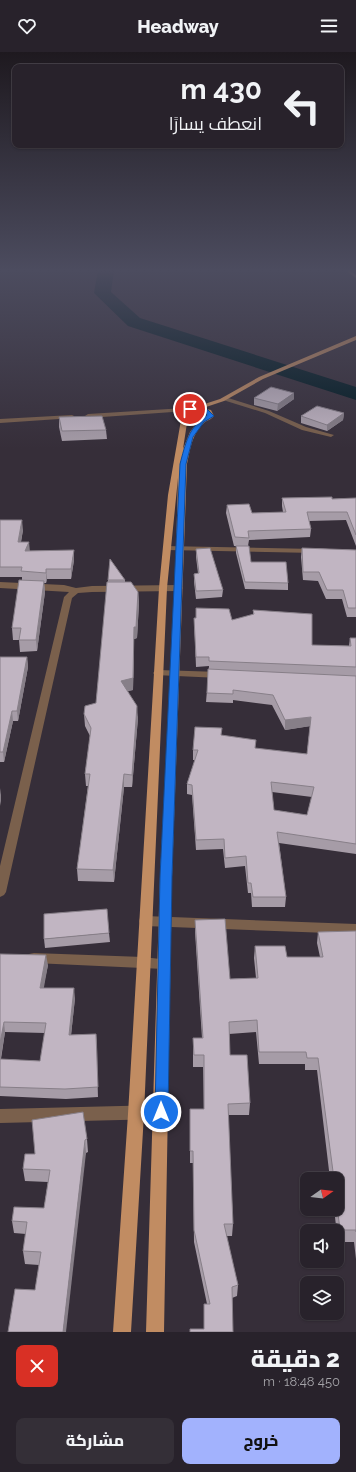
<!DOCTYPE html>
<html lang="ar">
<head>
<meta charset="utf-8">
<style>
	:root { --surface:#28222b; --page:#342f37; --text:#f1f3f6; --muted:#a5a4a9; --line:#443f47; --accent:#a2b2fd }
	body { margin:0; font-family:Raleway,Cairo,sans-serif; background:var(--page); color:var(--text); direction:rtl; height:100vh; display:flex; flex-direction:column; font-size:15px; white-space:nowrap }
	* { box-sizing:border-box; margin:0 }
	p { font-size:13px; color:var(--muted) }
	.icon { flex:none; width:22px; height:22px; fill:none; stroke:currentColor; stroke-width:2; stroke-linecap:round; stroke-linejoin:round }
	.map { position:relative; height:1280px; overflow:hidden; direction:ltr }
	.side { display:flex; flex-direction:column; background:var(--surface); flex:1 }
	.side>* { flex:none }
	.guide { position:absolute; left:12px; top:12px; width:332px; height:84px; border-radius:8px; box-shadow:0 1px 3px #0004,0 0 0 1px var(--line); direction:rtl; background:#28222b; color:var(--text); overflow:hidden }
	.needle { width:26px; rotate:76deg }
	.tools { position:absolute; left:300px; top:1120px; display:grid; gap:8px }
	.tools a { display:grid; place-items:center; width:44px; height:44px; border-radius:8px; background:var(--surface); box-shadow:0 1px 3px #0004,0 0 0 1px var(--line); font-size:20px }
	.pin { position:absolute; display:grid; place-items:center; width:34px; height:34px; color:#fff; margin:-17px; border:2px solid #fff; border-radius:50%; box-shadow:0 1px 4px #0007 }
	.me { position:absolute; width:44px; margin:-22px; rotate:0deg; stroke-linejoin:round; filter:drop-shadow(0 0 3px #0008) }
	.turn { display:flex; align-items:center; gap:14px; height:84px; padding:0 16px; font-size:18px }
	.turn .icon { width:52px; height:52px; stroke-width:2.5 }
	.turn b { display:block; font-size:28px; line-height:34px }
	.round { display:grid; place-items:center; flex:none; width:42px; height:42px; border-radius:8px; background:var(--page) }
	.head { display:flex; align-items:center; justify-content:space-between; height:68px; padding:0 16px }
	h1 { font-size:24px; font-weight:800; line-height:30px }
	.primary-button { display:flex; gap:8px; margin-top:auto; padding:8px 16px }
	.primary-button a { flex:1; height:46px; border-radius:8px; background:var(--accent); color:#111; font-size:16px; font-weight:800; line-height:46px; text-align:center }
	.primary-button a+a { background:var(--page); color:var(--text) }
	header { display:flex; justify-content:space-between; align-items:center; height:52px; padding:0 16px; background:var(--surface); font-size:18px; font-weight:800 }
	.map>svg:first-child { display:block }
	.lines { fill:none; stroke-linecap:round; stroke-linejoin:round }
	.river { fill:#001a22; fill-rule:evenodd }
	.minor { fill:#7a604c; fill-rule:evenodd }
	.major { fill:#c18c62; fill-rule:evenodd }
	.wall { fill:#a69ca7; fill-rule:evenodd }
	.shaded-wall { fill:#877f88 }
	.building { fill:#c1b5c2; stroke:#877f88; fill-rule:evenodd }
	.route { fill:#1a73e8; stroke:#114b97 }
</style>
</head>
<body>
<header><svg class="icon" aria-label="menu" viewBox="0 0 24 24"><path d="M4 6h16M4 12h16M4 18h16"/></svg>Headway<svg class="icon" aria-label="heart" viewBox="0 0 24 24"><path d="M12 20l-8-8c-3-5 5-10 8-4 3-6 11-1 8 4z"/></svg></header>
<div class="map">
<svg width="356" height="1280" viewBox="0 0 356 1280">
	<rect width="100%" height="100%" fill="#362e39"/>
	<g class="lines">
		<path class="river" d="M98,218H114L111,240L140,266L356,335V348L128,274L94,241Z"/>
		<g class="minor">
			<path d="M225,345L269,359L306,375L334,383L331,385L302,378L265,361L223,348L222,347Z"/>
			<path d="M185,356L187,357V359L88,366L85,364L88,362Z"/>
			<path d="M72,363L74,364V366L0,371V367Z"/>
			<path d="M164,494L315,497L319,499L315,501L167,498H164Z"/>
			<path d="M0,530L64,533L76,536L92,534L179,533L183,536L179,539L92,540L78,541L72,546L6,840L4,843L0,845V814L64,545L69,540L0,536Z"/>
			<path d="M158,618L220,620L225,623L220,626L155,623L153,621L155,619Z"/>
			<path d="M145,864L356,872V882L145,874L140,872L139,869L140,866Z"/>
			<path d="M34,901L143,905L169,908L171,912L169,916L164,917L34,911L29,910L27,906L29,902Z"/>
			<path d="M161,1053L166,1055L169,1060L166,1065L161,1067L0,1071V1057Z"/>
		</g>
		<g class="major">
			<path d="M345,218H350L356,223V226Z"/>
			<path d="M356,284V288L263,327L224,349L203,356L211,358L214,364C211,368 207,368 204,371C192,381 190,398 187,412L172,825L164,1280H146L160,825L175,536L178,426L167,536L144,1062L131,1280H113L128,1062L159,536L168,443L181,368L175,363L183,357L192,356L220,347L259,325ZM200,359L206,360L208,364C199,369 190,369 182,363L187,360ZM187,371L196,372L190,380L183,397Z"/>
		</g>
	</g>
	<g class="wall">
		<path d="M254,346L294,347L277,359L254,353Z"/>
		<path d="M344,361L343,368L327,379L301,371V364Z"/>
		<path d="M59,365L106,378L107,387L62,389L59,375Z"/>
		<path d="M282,446L332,447L356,446V494L346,468L309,469L311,477L310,485L249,488L248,494H234L226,461L227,453L252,461L283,460L282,454Z"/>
		<path d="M0,468L23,478L21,490L29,499L74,508L71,527H47L46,531H44L45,540L37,599L20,600L19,588H13L12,576L22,528V525H0Z"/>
		<path d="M236,494L251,510L288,531V538L245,537L236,501Z"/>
		<path d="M302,496L356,498V565H347L342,547H326L318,529L303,528L301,505Z"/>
		<path d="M196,497L223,538L222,545L196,547L194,530V522L198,521L196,505Z"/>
		<path d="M108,528H125V530L138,540L139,551L137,586L134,587L133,638L128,639L138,666L132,735H124L114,830L78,829L77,817L88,734H86L85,722L90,684L85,674L84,662L96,651Z"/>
		<path d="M253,558L312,593L349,594L350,586H356V802L279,791L286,845L285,855H252L251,841H248L245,814L225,816L223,797L196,798L192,743L187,742V732L195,708H193V698L221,683L256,697L307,702L310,674L285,678L272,653L233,648V651L206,650L209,614L196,615L194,566L232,568L253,563ZM272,740L312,745L307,763L274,758Z"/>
		<path d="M0,605H27L28,615L18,669H13L4,710H0Z"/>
		<path d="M195,868L230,927L256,926L254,906L255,894L287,905H320L317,891L318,880L356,879V1207L354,1190H338L334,1157H337V1127H330L317,1018H305V1012H259L256,980L229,982L230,1003L250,1051L249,1063H228L233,1172L232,1184H226L238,1233L237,1244L232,1246L204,1277V1252H207L194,1190L193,1111H190V1057H204L203,1015H193V986H202L195,880Z"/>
		<path d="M109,881L110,890L45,896L44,887Z"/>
		<path d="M0,902L48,913L43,936L75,946L71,983L96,982L98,1045L66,1047L0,1044ZM5,980L45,981L40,1009L1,1007Z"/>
		<path d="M87,1087L88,1100L86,1101L35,1238L39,1213L25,1212L23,1199L26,1182L14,1181L12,1169L44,1156L48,1130L25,1129L23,1117L35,1102Z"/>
	</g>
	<g class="shaded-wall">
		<path d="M294,341V347L277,359L278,352Z"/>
		<path d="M344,361L343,368L327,379V373Z"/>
		<path d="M22,468L23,478L19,500L18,490Z"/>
		<path d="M29,490L30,500L25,499Z"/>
		<path d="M74,498V508L71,527V517Z"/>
		<path d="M46,517L47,527L46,531Z"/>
		<path d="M44,529L45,540L37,599L36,588Z"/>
		<path d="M138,540L139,551L137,586L134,587L133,638L122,640L121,629L134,575Z"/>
		<path d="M27,605L28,615L18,669L17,659Z"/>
		<path d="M137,654L138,666L132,735V723Z"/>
		<path d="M12,659L13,669L4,710L3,700Z"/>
		<path d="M311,665V674L285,678V668Z"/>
		<path d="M124,722V735L114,830L113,818Z"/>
		<path d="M0,736L1,743V754L0,749Z"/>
		<path d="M46,903L48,913L42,946L40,936Z"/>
		<path d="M74,936L75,946L70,993L69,983Z"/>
		<path d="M4,970L5,980L0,1011V991Z"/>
		<path d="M96,982L97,991L98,1045V1035Z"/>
		<path d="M85,1088L86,1101L66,1280H63Z"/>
	</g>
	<g class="building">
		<path d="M271,335L294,341L278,352L254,346Z"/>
		<path d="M317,354L344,361L327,373L301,364Z"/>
		<path d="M102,364L106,378L62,379L59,365Z"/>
		<path d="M332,445V447L356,446V483L347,460H307L311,477L248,479L249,486L235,485L227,453L249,452L252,461L286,460L282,446Z"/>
		<path d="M0,468H22L18,490H29L25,499L74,498L71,517H46V521L21,519L22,515H0Z"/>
		<path d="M236,494H249L251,510H286L288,531L245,530Z"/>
		<path d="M210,496L223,538L196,539L194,522L199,521L196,497Z"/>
		<path d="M302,496L356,498V556H348L343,538H327L319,520H303Z"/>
		<path d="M110,507L125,528H108Z"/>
		<path d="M19,528L44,529L36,588H19L21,576H12Z"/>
		<path d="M107,530H131L138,540L136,575H134L133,626L121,629L137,654L132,723L124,722L113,818L77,817L90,722H85L91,676L84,662L85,654L96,651Z"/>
		<path d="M196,556L229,557L232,568L254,562L253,558L312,562V593L351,594L350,586H356V615L209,609V605H196L194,566H196Z"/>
		<path d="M0,605H27L17,659H12L3,700H0Z"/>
		<path d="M208,617L356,624V792L277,780L286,845H253L251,831H248L246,804L225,806L224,787L196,788L192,733L187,732L198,698H193L195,675L222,676L221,683L256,688L255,696L307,702L311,665L285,668L273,643L233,638V642L207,641ZM271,730L314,735L307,763L274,758Z"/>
		<path d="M107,857L109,881L44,887V862Z"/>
		<path d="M225,867L230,927L258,926L255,894H285L287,905H323L318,880L356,879V1180V1178H340L337,1153V1127H334L318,1006H307L306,1000H259L257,968L229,970L230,1003H247L250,1051L228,1052L233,1172H224L238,1233L232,1235L233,1280H190V1277H204V1252H210L194,1178L193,1099H190V1057H204V1003H194L193,986H203L195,868Z"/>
		<path d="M0,902L46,903L40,936H74L69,983L96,982L98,1035L65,1037L0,1035V1007L40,1009L46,971L4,970L0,991Z"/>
		<path d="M83,1060L87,1087L85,1088L63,1280H8L15,1237L35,1238L41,1200L23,1199L27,1170L12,1169L14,1155L44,1156L50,1118L23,1117L25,1102H35L32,1068Z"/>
	</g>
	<linearGradient id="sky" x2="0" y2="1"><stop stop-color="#1e191f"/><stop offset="0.55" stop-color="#4c4c5f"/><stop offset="1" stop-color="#4c4c5f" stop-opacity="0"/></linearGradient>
	<rect width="356" height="397" fill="url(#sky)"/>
	<path class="route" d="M190,355L207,357L214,364L204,370L193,385L186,412L172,825L168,1060L166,1065L161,1067L157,1065L155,1060L160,825L180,412C185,393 189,374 207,363L203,360L188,358V355Z"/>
</svg>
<div class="tools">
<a><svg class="needle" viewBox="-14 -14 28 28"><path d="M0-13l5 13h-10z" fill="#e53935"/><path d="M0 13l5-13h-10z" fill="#a5a4a9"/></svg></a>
<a><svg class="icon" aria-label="sound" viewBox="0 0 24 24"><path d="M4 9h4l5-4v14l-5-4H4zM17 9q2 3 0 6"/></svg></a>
<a><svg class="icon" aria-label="layers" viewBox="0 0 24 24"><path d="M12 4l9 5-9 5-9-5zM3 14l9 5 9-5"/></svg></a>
</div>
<div class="pin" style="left:190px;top:357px;background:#d93025"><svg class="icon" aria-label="arrive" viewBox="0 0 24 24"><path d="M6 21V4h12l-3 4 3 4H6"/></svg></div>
<svg class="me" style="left:161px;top:1060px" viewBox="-20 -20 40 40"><circle r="17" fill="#1a73e8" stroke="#fff" stroke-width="3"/><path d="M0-11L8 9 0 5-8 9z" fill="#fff"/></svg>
<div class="guide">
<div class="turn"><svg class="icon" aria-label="left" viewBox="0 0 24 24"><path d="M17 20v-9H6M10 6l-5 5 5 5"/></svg><div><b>430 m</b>انعطف يسارًا</div></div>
</div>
</div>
<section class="side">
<div class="head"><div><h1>2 دقيقة</h1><p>450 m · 18:48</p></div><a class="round" style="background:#d93025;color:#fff"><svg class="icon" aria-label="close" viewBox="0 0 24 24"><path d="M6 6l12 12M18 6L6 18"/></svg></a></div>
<div class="primary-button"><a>خروج</a><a>مشاركة</a></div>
</section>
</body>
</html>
